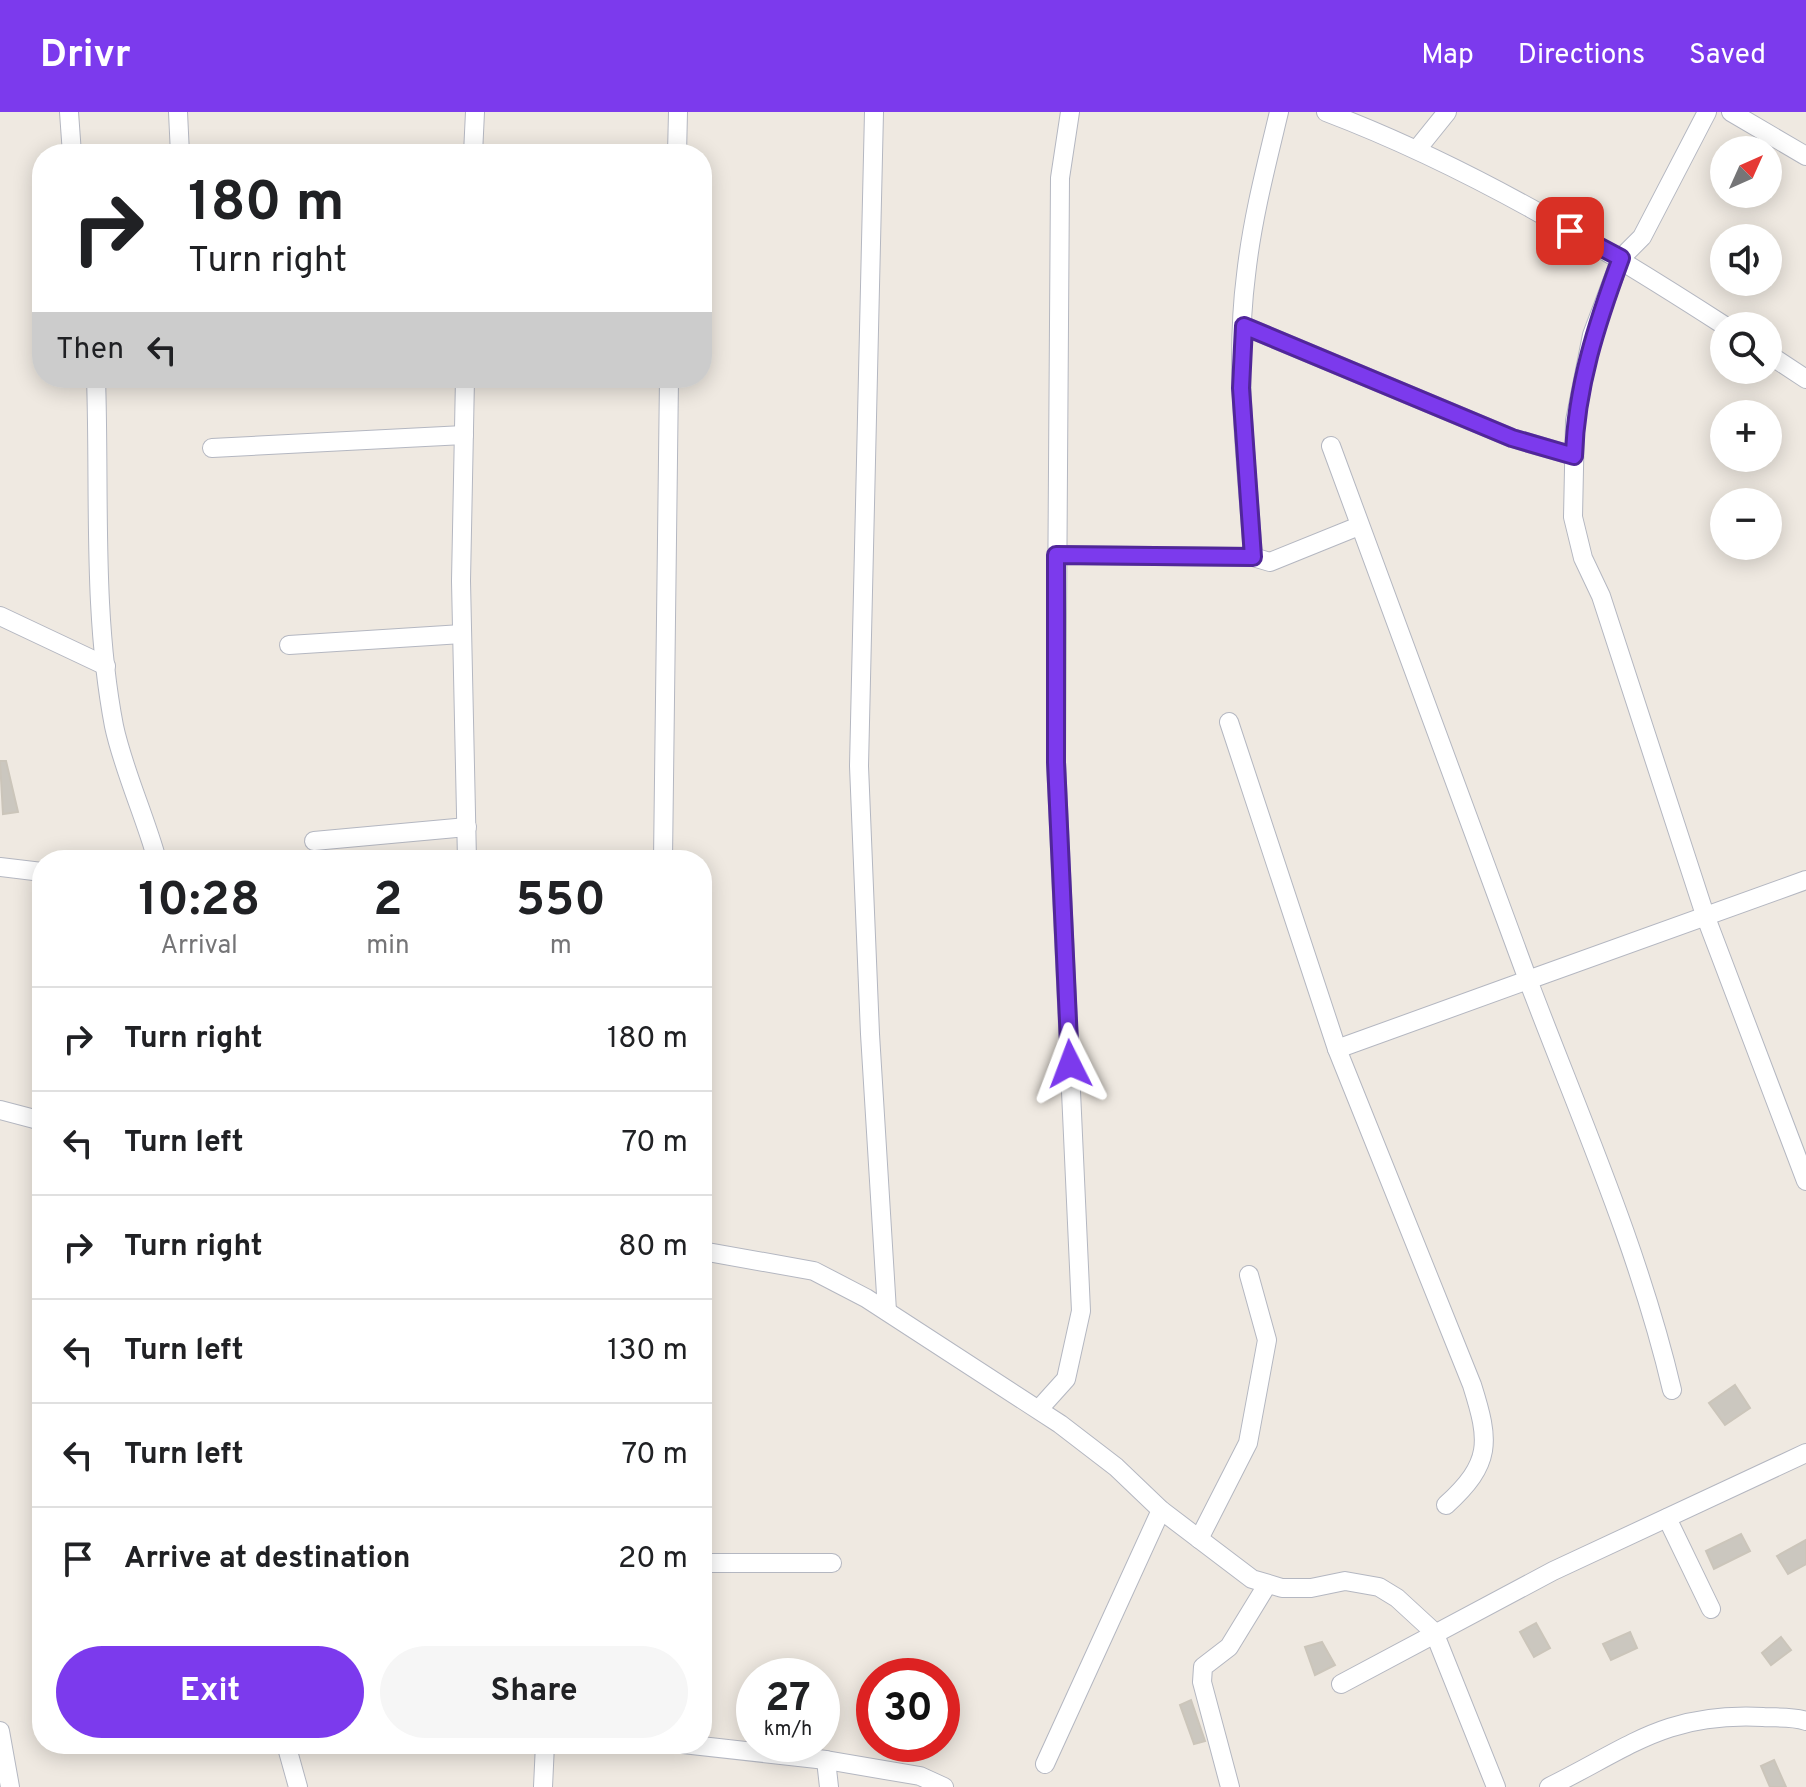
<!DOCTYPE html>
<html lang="en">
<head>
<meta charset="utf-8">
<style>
	:root { --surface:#fff; --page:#f6f6f6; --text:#202124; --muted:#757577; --line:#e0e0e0; --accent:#7c3aed }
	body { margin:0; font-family:Overpass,sans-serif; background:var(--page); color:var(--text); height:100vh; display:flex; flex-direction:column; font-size:30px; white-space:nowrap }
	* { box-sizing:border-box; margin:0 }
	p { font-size:26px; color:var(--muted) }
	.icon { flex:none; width:44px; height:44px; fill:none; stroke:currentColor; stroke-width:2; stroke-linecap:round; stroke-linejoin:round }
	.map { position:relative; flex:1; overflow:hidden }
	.details { position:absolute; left:32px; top:738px; width:680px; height:904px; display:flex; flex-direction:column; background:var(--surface); border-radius:32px; box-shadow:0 4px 20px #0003 }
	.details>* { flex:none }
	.top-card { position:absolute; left:32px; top:32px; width:680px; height:244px; border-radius:32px; box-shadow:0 4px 20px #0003; background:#fff; color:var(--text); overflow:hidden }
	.needle { width:52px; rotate:45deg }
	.controls { position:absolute; left:1710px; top:24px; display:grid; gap:16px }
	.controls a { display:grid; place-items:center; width:72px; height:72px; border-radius:50%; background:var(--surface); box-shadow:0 4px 20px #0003; font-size:40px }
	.speed { position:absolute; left:736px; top:1546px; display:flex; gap:16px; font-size:40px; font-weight:700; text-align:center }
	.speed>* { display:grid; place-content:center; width:104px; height:104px; border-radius:50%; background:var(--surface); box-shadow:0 4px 20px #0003; line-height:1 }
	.speed small { font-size:20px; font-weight:400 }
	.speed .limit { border:12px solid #d22; background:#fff; color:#111 }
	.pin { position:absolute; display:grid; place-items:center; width:68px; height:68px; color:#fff; margin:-34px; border-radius:16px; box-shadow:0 4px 12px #0006 }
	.me { position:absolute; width:88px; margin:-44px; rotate:357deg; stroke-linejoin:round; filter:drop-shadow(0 0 6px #0008) }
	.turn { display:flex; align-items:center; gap:28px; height:168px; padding:0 24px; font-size:36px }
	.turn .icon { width:104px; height:104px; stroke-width:2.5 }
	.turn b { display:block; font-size:56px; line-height:68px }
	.then { display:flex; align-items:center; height:76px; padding:0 24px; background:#0003; gap:16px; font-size:30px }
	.eta { display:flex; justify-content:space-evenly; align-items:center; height:136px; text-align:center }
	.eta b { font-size:48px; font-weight:700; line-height:56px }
	.primary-button { display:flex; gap:16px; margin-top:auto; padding:16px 24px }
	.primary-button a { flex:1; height:92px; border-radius:48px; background:var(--accent); color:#fff; font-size:32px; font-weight:700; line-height:92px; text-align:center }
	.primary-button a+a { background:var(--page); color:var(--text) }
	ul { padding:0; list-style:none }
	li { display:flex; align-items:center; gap:24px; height:104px; padding:0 24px; border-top:2px solid var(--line) }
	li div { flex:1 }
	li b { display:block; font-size:30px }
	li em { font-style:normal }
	header { display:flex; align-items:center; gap:48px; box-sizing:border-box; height:112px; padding:0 40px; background:var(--accent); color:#fff }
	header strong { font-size:38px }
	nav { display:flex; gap:44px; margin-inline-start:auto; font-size:28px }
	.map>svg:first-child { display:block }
	.building { fill:#cbc7bf; stroke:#cbc5ba; stroke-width:2 }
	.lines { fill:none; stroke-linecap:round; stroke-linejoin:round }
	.minor-casing { stroke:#b4b7c1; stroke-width:20 }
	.minor { stroke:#fff; stroke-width:18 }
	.route-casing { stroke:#51269a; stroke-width:20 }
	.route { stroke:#7c3aed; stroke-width:14 }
</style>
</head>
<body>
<header>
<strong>Drivr</strong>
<nav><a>Map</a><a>Directions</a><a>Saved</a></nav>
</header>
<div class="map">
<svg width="1806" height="1675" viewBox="0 0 1806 1675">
	<rect width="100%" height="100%" fill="#efe9e1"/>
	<g class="building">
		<path d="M0,649H6L18,700L3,702Z"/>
		<path d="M1735,1273L1750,1296L1725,1313L1709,1291Z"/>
		<path d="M1741,1422L1750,1439L1714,1457L1706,1439Z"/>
		<path d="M1806,1428V1452L1788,1462L1777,1444Z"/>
		<path d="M1536,1511L1550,1536L1534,1545L1520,1520Z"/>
		<path d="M1630,1520L1637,1536L1611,1548L1603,1532Z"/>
		<path d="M1781,1525L1791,1538L1771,1553L1762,1541Z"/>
		<path d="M1322,1530L1335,1553L1315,1563L1305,1535Z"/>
		<path d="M1191,1588L1205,1629L1194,1632L1180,1593Z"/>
		<path d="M1774,1648L1786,1675H1770L1761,1654Z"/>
	</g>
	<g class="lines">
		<g class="minor-casing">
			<g id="minor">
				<path d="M69,0L72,42"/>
				<path d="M178,0L180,42"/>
				<path d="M874,0L859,654L870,922L887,1199"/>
				<path d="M1326,0C1468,54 1598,132 1725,214"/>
				<path d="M1707,0L1642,125L1621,146L1592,223L1575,309L1573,405L1583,446L1601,484L1705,803L1806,1069"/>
				<path d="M1731,0L1806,44"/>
				<path d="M1418,36L1447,0"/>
				<path d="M473,42L475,0"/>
				<path d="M677,42L678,0"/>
				<path d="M1244,214L1512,326L1574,344"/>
				<path d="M1768,242L1806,267"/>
				<path d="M96,266C100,382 92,499 114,614C123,657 145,704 157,748"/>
				<path d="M465,266L461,469L467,748"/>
				<path d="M1331,334L1528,868L1337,937"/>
				<path d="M212,336L464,323"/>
				<path d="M1056,443L1253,445L1270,450L1359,414"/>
				<path d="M1253,445C1247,352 1234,256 1246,163C1252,108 1266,54 1279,0"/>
				<path d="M0,504L106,554"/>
				<path d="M289,533L462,522"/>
				<path d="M1229,610L1337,937L1472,1273C1490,1330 1492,1351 1446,1393"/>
				<path d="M314,729L467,715"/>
				<path d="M663,748L669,266"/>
				<path d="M0,755L42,760"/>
				<path d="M0,998L42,1009"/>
				<path d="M702,1139L814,1159L866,1186L1060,1312L1116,1355L1161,1398L1252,1467L1282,1476H1311L1345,1469L1379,1475L1397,1486L1434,1520L1496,1675"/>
				<path d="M1672,1278C1639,1137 1579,1003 1528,868L1806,768"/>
				<path d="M1039,1297L1066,1267L1081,1199L1056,650L1060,66L1070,0"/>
				<path d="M1667,1406L1711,1497"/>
				<path d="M1199,1427L1248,1331L1267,1228L1249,1163"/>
				<path d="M702,1451H832"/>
				<path d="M1341,1572L1553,1459L1806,1341"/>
				<path d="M0,1619L10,1675"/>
				<path d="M286,1632L298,1675"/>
				<path d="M683,1632L826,1648L920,1664L944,1675"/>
				<path d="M826,1648L829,1675"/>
				<path d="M1045,1652L1161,1398"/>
				<path d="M543,1675L545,1632"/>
				<path d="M1230,1675L1202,1570L1203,1555L1229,1535L1267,1473"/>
				<path d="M1549,1675C1630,1635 1666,1600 1763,1605C1777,1606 1793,1604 1806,1609"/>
			</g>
		</g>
		<use href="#minor" class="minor"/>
	</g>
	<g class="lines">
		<g class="route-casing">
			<path id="route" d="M1070,952L1056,650V443L1253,445L1241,276L1244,214L1512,326L1574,344C1576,275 1597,211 1621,146L1570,119"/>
		</g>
		<use href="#route" class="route"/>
	</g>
</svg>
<div class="controls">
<a><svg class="needle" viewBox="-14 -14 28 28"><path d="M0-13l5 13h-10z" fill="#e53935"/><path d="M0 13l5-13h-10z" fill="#757577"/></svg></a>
<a><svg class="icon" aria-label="sound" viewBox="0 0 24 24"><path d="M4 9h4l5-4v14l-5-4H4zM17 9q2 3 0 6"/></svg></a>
<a><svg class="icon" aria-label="search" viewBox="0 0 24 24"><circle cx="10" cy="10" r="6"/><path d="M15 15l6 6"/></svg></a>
<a>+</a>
<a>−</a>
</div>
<div class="speed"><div>27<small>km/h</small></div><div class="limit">30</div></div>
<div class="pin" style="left:1570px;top:119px;background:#d93025"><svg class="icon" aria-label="arrive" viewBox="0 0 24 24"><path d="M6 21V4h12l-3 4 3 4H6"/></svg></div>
<svg class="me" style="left:1070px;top:952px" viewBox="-20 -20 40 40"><path d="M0-17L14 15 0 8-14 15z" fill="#7c3aed" stroke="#fff" stroke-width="4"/></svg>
<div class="top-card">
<div class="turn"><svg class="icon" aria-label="right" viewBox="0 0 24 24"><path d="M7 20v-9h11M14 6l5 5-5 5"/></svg><div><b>180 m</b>Turn right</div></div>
<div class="then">Then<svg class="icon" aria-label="left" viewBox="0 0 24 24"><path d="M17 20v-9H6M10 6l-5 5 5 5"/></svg></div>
</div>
<section class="details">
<div class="eta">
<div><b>10:28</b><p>Arrival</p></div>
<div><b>2</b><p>min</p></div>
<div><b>550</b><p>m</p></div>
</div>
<ul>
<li><svg class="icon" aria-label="right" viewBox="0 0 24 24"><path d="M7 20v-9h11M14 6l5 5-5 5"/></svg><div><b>Turn right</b></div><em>180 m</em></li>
<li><svg class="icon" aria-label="left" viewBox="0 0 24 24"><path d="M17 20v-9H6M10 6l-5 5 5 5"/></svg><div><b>Turn left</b></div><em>70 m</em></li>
<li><svg class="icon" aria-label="right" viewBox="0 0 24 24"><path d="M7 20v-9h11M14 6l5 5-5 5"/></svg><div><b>Turn right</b></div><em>80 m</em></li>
<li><svg class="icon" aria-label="left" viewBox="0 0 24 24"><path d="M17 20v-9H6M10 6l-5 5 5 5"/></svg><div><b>Turn left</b></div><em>130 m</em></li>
<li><svg class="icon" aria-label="left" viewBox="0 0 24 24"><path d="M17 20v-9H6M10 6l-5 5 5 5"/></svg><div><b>Turn left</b></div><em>70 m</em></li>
<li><svg class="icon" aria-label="arrive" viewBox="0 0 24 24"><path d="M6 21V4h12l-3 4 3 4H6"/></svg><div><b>Arrive at destination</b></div><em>20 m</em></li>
</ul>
<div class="primary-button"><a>Exit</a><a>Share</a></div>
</section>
</div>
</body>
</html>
